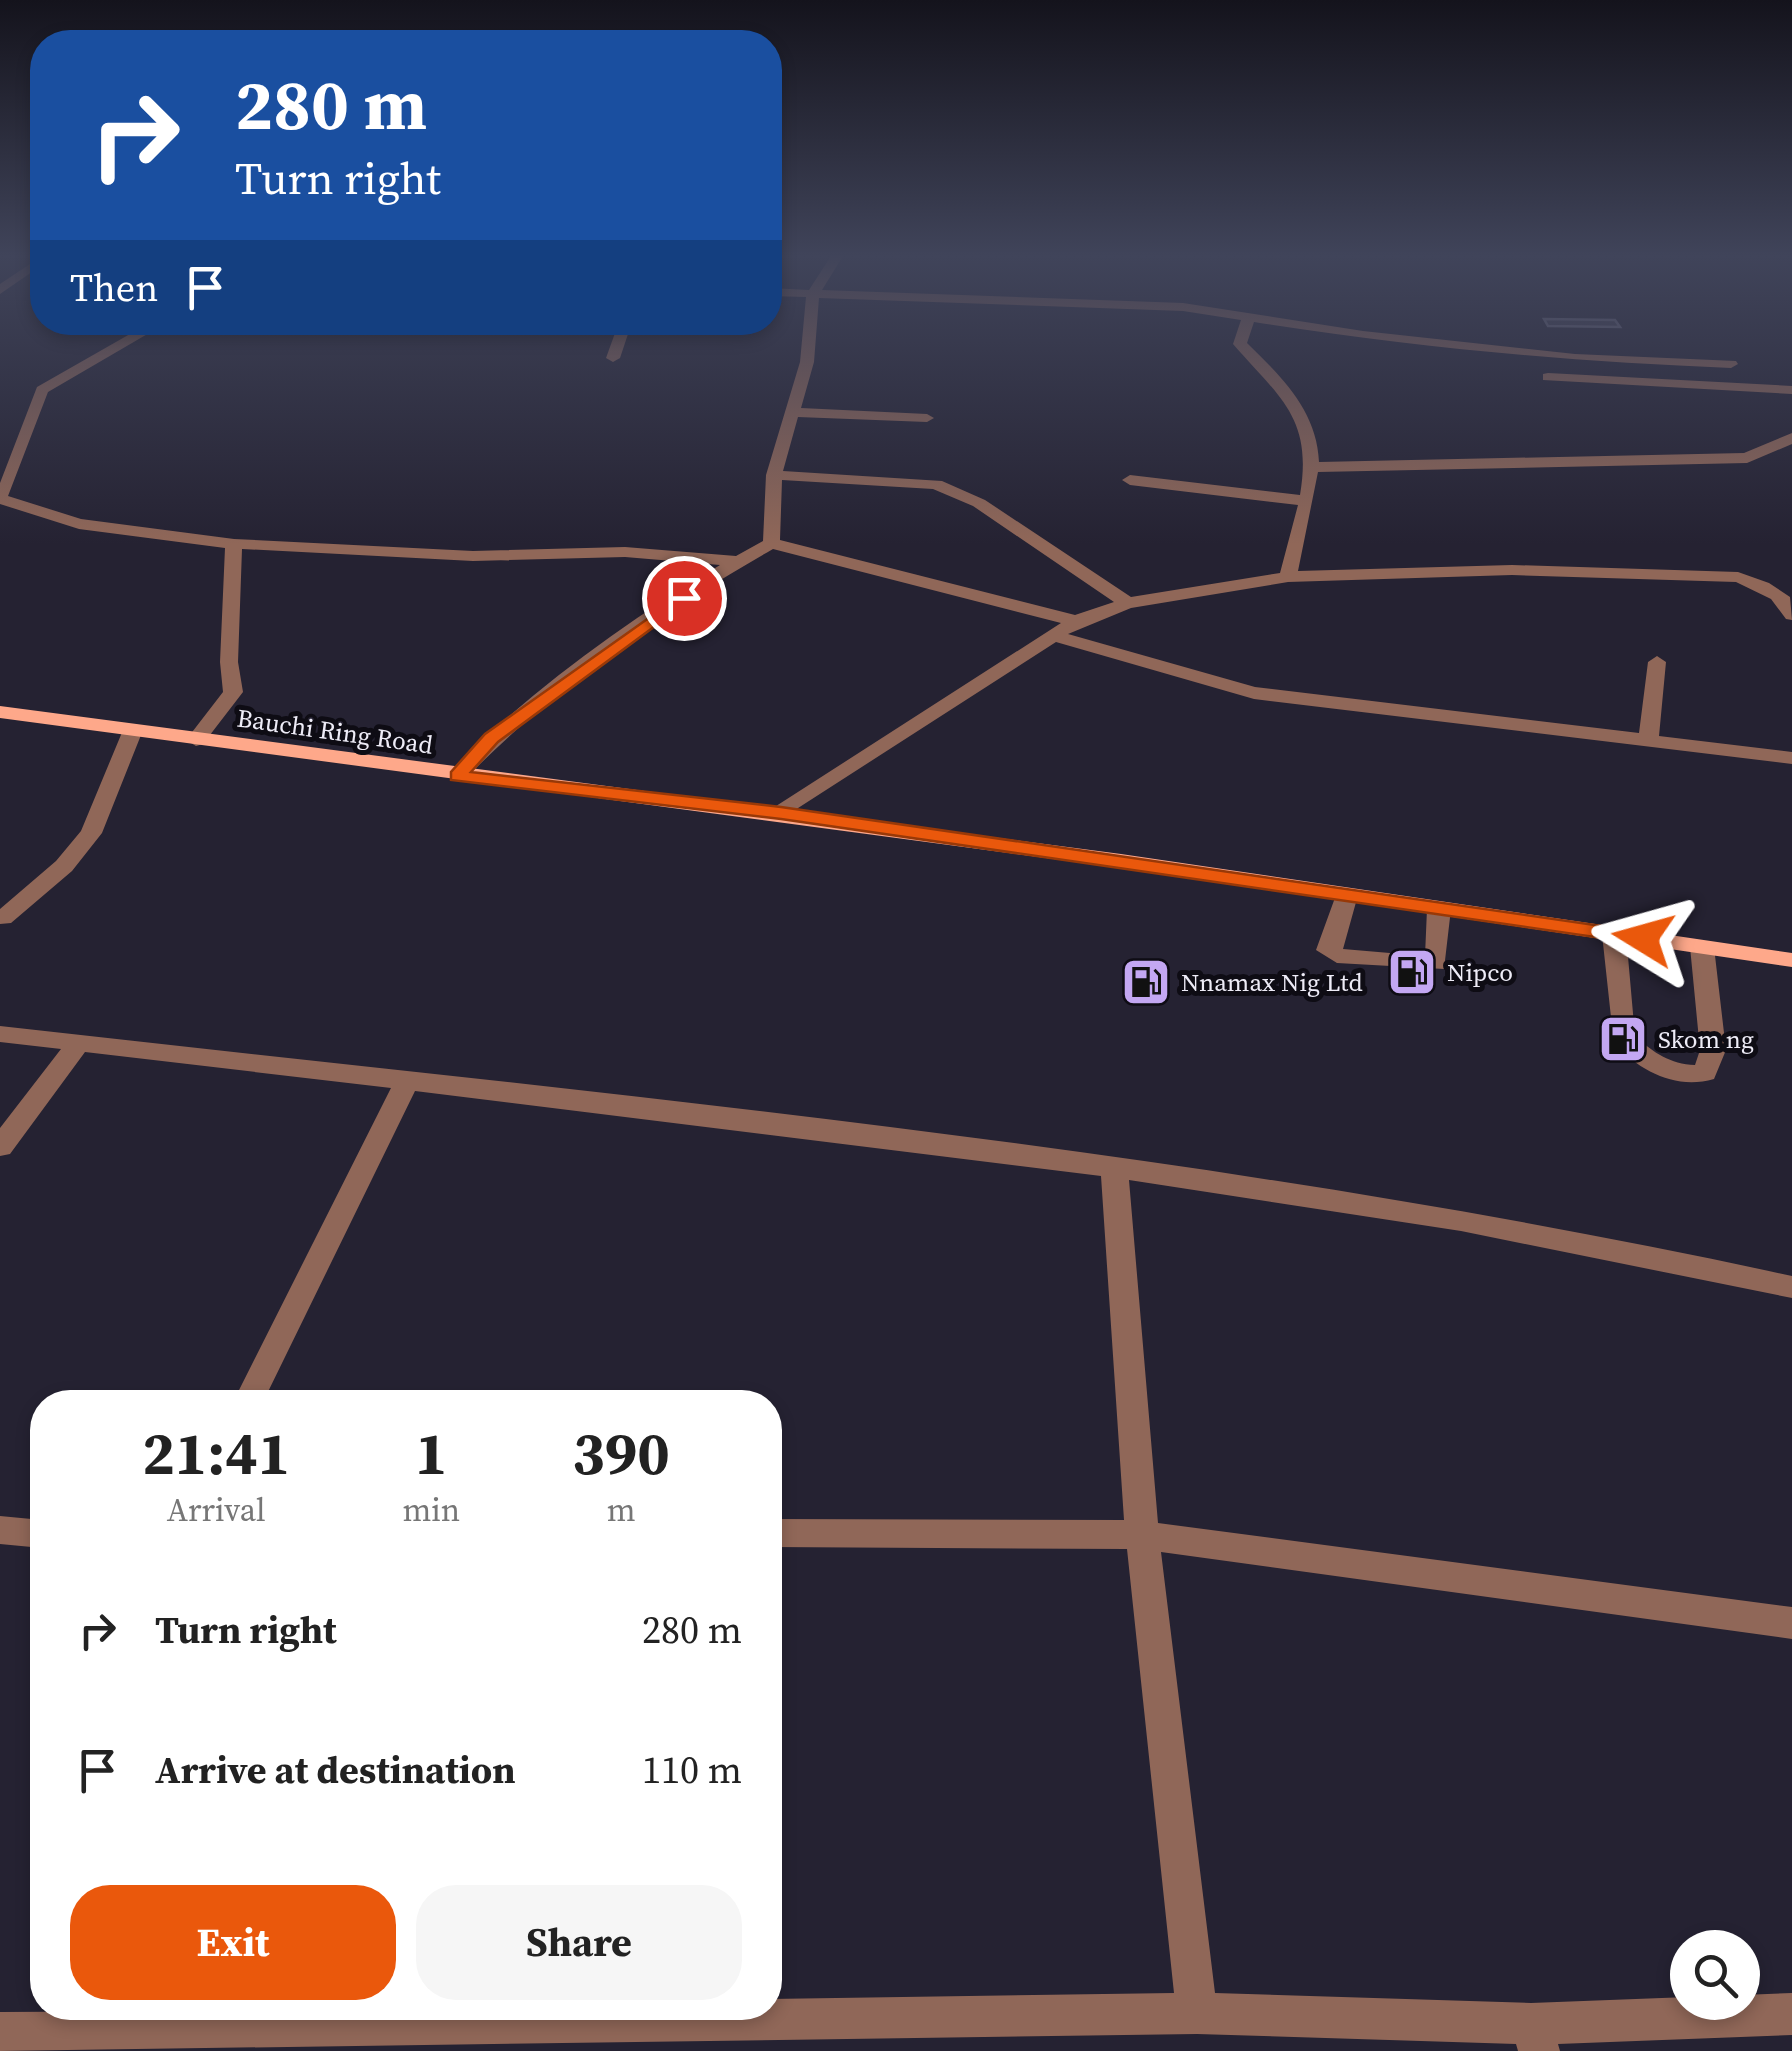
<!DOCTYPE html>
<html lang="en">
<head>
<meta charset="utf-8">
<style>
	:root { --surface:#fff; --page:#f6f6f6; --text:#222; --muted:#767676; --accent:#ea580c }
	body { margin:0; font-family:"Source Serif 4",serif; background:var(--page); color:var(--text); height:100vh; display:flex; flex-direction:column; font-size:38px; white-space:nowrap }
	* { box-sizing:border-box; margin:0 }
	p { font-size:32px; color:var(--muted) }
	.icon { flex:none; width:55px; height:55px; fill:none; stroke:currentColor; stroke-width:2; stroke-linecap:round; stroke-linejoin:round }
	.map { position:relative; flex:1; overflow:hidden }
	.sheet { position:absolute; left:30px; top:1390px; width:752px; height:630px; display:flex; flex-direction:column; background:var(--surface); border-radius:40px; box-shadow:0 5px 15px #0003 }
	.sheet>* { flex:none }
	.banner { position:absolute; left:30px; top:30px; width:752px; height:305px; border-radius:40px; box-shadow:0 5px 15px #0003; background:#1a4fa0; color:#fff; overflow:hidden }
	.fabs { position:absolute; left:1670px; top:1930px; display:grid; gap:20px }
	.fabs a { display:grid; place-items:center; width:90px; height:90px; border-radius:50%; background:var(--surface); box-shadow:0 5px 15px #0003; font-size:50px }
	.pin { position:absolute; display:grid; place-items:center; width:85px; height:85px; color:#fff; margin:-42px; border:5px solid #fff; border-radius:50%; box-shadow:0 2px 10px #0007 }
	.me { position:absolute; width:110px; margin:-55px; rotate:278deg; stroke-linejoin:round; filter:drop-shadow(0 0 8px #0008) }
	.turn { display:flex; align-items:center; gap:35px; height:210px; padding:0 40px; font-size:45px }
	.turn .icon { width:130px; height:130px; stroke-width:2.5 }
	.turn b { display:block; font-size:70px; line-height:85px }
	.then { display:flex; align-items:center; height:95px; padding:0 40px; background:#0003; gap:20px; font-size:38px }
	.eta { display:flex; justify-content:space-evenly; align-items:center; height:170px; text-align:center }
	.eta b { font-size:60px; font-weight:700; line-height:70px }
	.cta { display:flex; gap:20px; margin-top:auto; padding:20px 40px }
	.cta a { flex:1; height:115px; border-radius:40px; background:var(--accent); color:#fff; font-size:40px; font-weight:700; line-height:115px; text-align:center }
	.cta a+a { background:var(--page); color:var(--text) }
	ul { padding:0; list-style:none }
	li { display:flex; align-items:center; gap:30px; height:140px; padding:0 40px }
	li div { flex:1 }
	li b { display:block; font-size:38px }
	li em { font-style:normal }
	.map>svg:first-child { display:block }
	.building { fill:#423f51; stroke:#6d6a7d; stroke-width:2.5 }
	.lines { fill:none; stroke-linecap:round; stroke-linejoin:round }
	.minor { fill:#906758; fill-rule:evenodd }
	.major { fill:#fea88a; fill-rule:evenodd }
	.route { fill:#ea580c; stroke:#983908; stroke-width:2.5 }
	.labels { text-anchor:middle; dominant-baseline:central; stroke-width:10; stroke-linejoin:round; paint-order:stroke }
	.street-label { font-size:25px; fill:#eeecf7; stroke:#0e0c14 }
	.poi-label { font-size:25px; fill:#eeecf7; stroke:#0e0c14; text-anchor:start }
</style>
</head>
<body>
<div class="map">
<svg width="1792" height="2051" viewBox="0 0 1792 2051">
	<rect width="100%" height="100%" fill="#252232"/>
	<path class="building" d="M1544,319L1615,320L1620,327L1548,326Z"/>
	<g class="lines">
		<g class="minor">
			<path d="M42,256V265L0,294V284Z"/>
			<path d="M831,256H843L822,290L1183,303L1363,331L1575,354L1736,361L1738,364L1731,368C1570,362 1412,347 1254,322L1247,343C1282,377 1317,411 1319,462L1744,453L1792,433V444L1747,463L1318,472L1298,571L1512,565L1738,572L1769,583L1790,597L1792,620L1786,619L1771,599L1736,582L1512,575L1288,582L1131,608L1068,634L1255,687L1639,733L1648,662L1657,656L1666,662L1659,736L1792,752V764L1254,699L1056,642L781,819L770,813L773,808L1061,623L773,549C661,613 555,687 464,780H450V772C530,690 623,624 720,565L625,557L473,561L242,549L238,662L243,692L203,744L196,746L186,740L223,692L220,662L225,548L79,529L0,504V483L37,387L151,322H168L48,392L8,496L81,519L234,539L473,551L625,547L736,556L763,541L766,475L800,362L806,297L770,296V288L809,290ZM819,298L1183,311L1241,320L1233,344C1280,398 1313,418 1300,495L1130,475L1122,480L1130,485L1298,505L1280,573L1131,597L985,500L942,481L783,471L798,417L927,422L934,418L927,414L801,408L814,362ZM782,480L933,489L973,506L1114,602L1075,615L780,540Z"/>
			<path d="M619,322H632L620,358L613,362L606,358Z"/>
			<path d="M1548,373L1792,386V394L1543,380V374Z"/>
			<path d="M133,724L143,730L102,833L72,871L11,923L0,924V909L56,861L81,831L123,730Z"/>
			<path d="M1347,888L1358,895L1343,949L1425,956L1427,909L1431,904H1447L1451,909L1444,969L1337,963L1316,950L1336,895Z"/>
			<path d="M1614,927L1626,934L1635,1036C1654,1053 1670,1064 1695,1065L1700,1050L1690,947L1702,940L1714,947L1726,1050L1714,1079C1675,1090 1642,1071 1614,1045L1602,934Z"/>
			<path d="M0,1026C598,1094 1202,1147 1792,1276V1298L1461,1231L1129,1180L1158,1523L1792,1607V1639L1161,1552L1215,1993L1531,2003L1688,1997V2002H1742V1995L1792,1993V2035L1558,2044L1560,2051H1518L1516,2044L1197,2034L0,2051V2012L770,2008V1999L1174,1993L1127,1549L770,1547V1519L1124,1520L1101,1176L415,1091L263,1402H233L391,1088L85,1052L10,1154L0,1156V1128L61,1049L0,1042Z"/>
			<path d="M0,1516L42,1520V1548L0,1544Z"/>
		</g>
		<path class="major" d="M0,706L1121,854L1792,953V967L1121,868L0,718Z"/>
	</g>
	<linearGradient id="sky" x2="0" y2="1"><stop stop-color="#14131c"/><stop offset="0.47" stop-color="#40445a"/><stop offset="1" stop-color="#40445a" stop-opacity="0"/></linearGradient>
	<rect width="1792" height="544" fill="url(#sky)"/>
	<path class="route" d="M684,593L692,598L689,601L498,742L471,772L781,807L1643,932L1654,938L1643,944L781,819L451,780V772L485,734Z"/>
	<defs>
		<g id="fuel-square" transform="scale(2.5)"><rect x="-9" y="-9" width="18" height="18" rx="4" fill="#c3a7f2" stroke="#0e0c14"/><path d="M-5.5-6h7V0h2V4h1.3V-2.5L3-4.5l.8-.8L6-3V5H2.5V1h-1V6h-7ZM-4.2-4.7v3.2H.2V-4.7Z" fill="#111"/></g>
	</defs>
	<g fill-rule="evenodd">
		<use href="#fuel-square" x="1412" y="972"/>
		<use href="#fuel-square" x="1146" y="982"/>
		<use href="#fuel-square" x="1623" y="1039"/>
	</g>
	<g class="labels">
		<g class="street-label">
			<text transform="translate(335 731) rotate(8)">Bauchi Ring Road</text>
		</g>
		<g class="poi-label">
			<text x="1447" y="972">Nipco</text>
			<text x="1181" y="982">Nnamax Nig Ltd</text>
			<text x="1658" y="1039">Skom ng</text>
		</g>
	</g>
</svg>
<div class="fabs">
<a><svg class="icon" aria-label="search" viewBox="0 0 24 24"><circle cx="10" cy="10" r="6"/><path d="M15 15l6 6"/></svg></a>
</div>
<div class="pin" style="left:684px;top:598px;background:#d93025"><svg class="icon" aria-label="arrive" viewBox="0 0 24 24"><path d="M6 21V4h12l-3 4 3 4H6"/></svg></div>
<svg class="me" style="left:1643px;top:938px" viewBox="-20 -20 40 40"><path d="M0-17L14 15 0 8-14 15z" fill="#ea580c" stroke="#fff" stroke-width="4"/></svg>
<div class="banner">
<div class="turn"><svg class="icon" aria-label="right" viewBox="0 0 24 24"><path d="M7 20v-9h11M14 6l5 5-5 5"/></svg><div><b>280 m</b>Turn right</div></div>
<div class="then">Then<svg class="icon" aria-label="arrive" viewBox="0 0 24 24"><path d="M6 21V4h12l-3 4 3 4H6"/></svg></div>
</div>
<section class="sheet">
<div class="eta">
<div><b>21:41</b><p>Arrival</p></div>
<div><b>1</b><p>min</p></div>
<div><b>390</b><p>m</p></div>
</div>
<ul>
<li><svg class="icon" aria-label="right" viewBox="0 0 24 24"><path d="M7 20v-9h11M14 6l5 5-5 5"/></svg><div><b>Turn right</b></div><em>280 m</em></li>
<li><svg class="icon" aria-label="arrive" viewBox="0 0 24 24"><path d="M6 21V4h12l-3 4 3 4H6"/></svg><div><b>Arrive at destination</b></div><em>110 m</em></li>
</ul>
<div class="cta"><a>Exit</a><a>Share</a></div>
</section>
</div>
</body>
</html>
